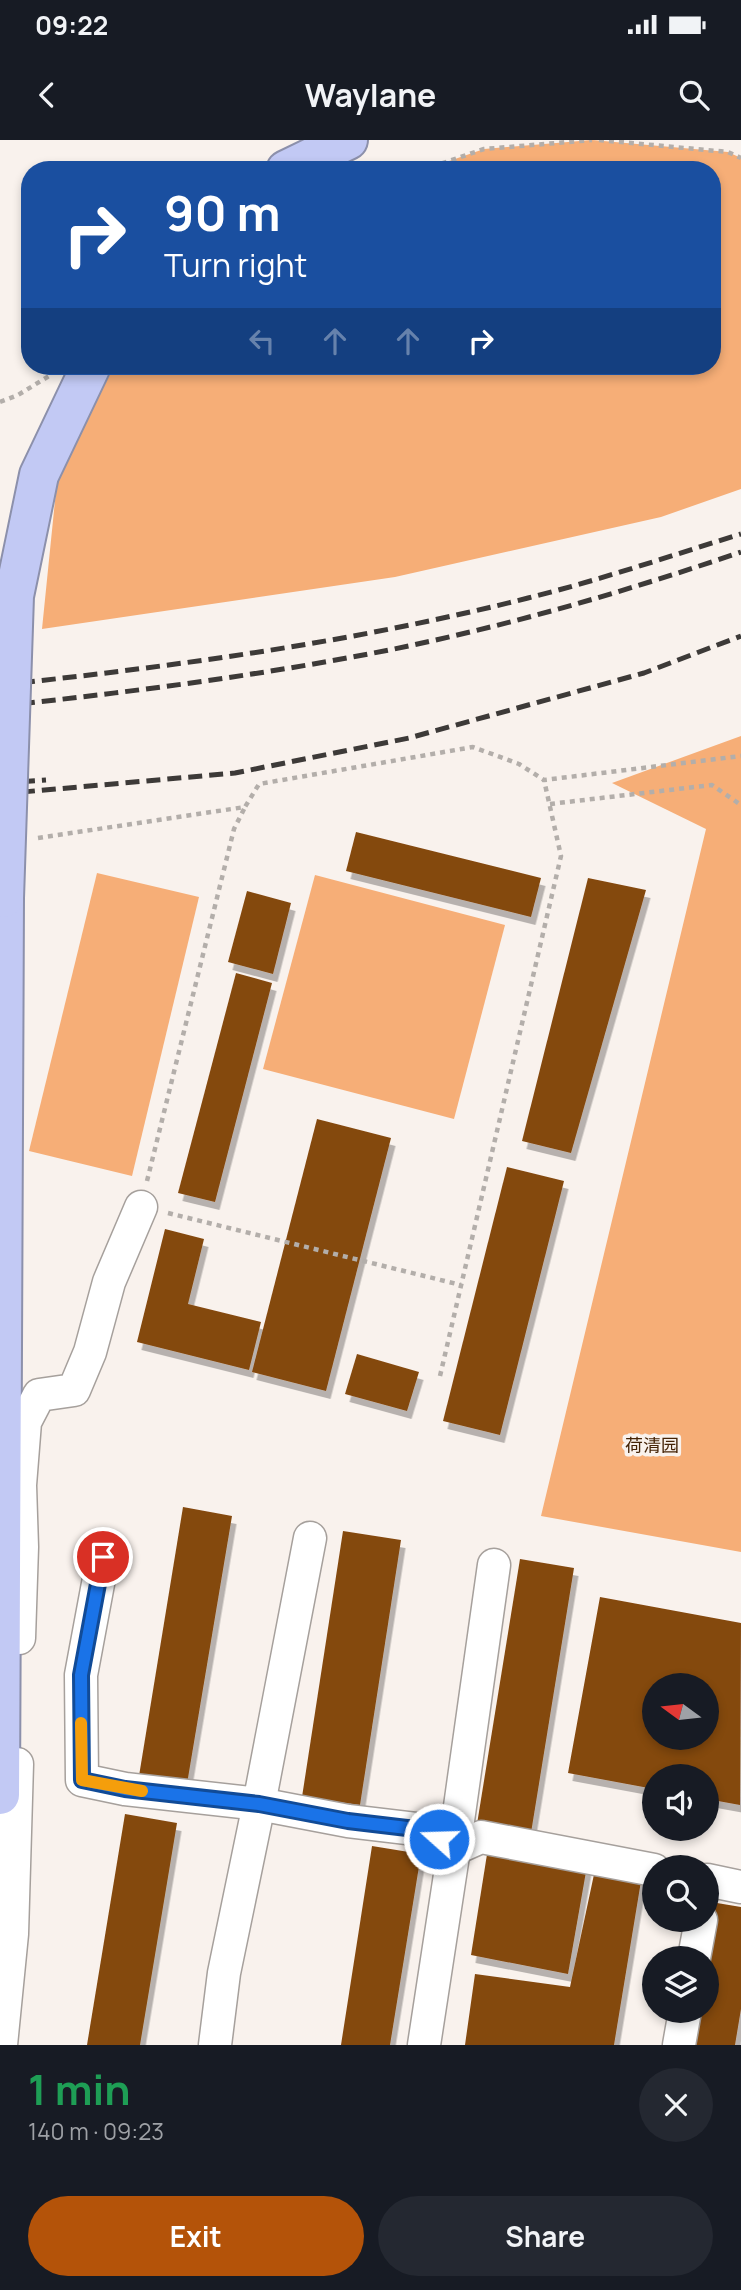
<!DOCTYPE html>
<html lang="en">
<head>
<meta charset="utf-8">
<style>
	:root { --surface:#171b24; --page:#242831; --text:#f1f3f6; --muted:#9ea1a6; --accent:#b45309 }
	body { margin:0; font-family:Manrope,"Noto Sans SC",sans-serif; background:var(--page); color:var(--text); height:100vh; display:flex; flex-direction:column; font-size:26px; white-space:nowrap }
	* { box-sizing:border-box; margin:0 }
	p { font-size:23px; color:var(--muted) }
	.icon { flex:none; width:38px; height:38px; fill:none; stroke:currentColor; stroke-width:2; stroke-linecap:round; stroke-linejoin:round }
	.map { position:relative; height:1905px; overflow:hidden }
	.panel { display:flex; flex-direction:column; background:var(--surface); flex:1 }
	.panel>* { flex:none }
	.hud { position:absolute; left:21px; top:21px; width:700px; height:214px; border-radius:28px; box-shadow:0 4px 10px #0003; background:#1a4fa0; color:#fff; overflow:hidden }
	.needle { width:46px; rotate:285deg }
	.tools { position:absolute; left:642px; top:1533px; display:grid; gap:14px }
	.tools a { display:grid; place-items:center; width:77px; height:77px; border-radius:50%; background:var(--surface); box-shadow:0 4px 10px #0003; font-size:35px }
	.pin { position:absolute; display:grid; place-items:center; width:60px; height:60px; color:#fff; margin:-30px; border:4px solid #fff; border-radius:50%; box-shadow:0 2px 7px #0007 }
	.me { position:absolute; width:77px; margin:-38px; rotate:290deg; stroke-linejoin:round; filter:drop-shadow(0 0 5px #0008) }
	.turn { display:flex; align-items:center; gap:24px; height:147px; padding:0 28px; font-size:32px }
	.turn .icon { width:91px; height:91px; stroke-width:2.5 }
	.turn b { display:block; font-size:49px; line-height:60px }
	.lanes { display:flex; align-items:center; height:66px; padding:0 28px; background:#0003; justify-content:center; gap:35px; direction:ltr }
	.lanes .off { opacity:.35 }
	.round { display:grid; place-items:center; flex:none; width:74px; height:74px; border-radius:37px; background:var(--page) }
	.overview { display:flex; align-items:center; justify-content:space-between; height:119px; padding:0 28px }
	h1 { font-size:42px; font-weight:700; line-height:52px; color:#1e9e55 }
	.cta { display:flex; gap:14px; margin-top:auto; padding:14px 28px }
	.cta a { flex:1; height:80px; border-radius:42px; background:var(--accent); color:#fff; font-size:28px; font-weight:700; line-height:80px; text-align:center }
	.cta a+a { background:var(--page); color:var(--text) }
	.status { display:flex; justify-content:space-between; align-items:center; height:49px; padding:0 35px; background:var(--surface); direction:ltr }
	.status svg { height:19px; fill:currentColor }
	header { display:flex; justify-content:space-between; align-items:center; height:91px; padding:0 28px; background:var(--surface); font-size:32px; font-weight:700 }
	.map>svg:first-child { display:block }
	.green { fill:#f6ae77 }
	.building { fill:#844811; fill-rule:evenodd; filter:url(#shadow) }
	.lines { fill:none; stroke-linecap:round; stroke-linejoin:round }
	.minor-casing { stroke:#a6a09c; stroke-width:35 }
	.highway-casing { stroke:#8c90ab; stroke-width:42 }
	.path { stroke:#b3aeaa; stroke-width:4.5; stroke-dasharray:5 5; stroke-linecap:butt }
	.minor { stroke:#fff; stroke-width:32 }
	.highway { stroke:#c2c9f4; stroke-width:38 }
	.rail { stroke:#3d3a38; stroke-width:5; stroke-dasharray:14 7; stroke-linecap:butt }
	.highway-bridge-casing { stroke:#8c90ab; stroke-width:42; stroke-linecap:butt }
	.highway-bridge { stroke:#c2c9f4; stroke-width:38 }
	.route-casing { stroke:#114b97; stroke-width:18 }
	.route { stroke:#1a73e8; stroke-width:12 }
	.slow { stroke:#f59e0b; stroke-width:12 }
	.labels { text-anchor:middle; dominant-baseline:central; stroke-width:7; stroke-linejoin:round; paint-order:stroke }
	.park-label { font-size:18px; fill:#442306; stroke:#f9f2ed }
</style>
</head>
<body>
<div class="status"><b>09:22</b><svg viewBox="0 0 49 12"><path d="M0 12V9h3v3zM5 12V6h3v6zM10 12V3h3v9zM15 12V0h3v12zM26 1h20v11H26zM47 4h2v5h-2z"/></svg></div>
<header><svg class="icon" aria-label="back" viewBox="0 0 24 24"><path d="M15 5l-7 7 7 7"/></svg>Waylane<svg class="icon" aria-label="search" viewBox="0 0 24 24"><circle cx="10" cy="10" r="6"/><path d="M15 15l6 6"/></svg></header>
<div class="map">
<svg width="741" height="1905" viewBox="0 0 741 1905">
	<defs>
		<filter id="shadow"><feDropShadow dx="4.5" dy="8" stdDeviation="0" flood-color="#0004"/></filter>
	</defs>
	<rect width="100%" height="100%" fill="#f9f2ed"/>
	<g class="green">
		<path d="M592,0L728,12L741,18V349L661,377L395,437L42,489L57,341L114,226H712V30H423L484,9Z"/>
		<path d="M741,596V1412L541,1376L706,689L612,643Z"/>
		<path d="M97,733L199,757L132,1036L29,1011Z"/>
		<path d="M315,735L505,785L454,979L263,929Z"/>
	</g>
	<g class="building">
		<path d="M356,692L541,738L531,777L346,731Z"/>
		<path d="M588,738L646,750L571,1013L522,1001Z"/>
		<path d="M247,751L291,763L273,834L228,822Z"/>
		<path d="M236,833L272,843L215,1062L178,1053Z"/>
		<path d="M317,979L391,998L326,1251L252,1232Z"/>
		<path d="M507,1027L564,1041L500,1295L443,1281Z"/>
		<path d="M165,1089L204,1099L188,1164L261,1182L249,1230L137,1202Z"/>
		<path d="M357,1214L419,1232L407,1271L345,1254Z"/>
		<path d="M183,1367L232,1376L187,1644L139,1636Z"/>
		<path d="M343,1391L401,1400L360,1665L302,1657Z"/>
		<path d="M520,1419L574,1428L531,1693L477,1684Z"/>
		<path d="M600,1457L741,1483L740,1665L707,1659V1636H654V1649L568,1633ZM654,1545H707V1598H654Z"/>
		<path d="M125,1674L177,1683L140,1905H87Z"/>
		<path d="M372,1706L421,1714L390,1905H341Z"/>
		<path d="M488,1708L587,1726L568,1834L471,1815Z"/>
		<path d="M596,1725L642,1735L614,1905H465L475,1834L570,1847Z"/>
		<path d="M711,1762L741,1767V1869L735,1905H687L693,1871H707V1818H702Z"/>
	</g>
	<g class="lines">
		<g class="minor-casing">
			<g id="minor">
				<path d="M103,1417L81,1535L82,1640L125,1649L259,1664L310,1398"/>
				<path d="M19,1498L22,1407L20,1345L25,1282L39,1255L74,1250L90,1212L109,1142L141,1067"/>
				<path d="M454,1709L494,1425"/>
				<path d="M454,1709L481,1697L654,1730"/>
				<path d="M707,1740L741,1747"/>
				<path d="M694,1818L701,1780"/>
				<path d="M1,1905L12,1794L17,1624"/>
				<path d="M215,1905L224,1833L259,1664L348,1681L424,1690L454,1709L424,1905"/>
				<path d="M679,1905L685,1871"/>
			</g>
		</g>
		<g class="highway-casing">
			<g id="highway">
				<path d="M286,30L348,0"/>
				<path d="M0,1655L4,758L1,727"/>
			</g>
		</g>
		<g class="path">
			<path d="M599,0L728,12L741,18"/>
			<path d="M423,30L484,9L592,0"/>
			<path d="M0,262L18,255L49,236"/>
			<path d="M550,664L712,645L741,665"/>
			<path d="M38,698L245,667L259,644L473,607L519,624L544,640L741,616"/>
			<path d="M147,1041L234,689L245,667"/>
			<path d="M168,1073L461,1145"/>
			<path d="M440,1236L561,716L544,640"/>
		</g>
		<use href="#minor" class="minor"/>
		<use href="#highway" class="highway"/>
		<g class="rail">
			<path d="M0,545C178,526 355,502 528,458C600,440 670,416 741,394"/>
			<path d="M0,566C132,552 264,535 394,509C511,485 627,451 741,412"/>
			<path d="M0,643L46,640"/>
			<path d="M0,654L235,633L409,598L644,533L741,496"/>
		</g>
		<g class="highway-bridge-casing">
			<path id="highway-bridge" d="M4,758L14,456L39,335L91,226"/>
		</g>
		<use href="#highway-bridge" class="highway-bridge"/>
	</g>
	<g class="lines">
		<g class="route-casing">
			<path id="route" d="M103,1417L81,1535L82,1640L125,1649L259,1664L348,1681L424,1690L439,1699"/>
		</g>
		<use href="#route" class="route"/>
		<path class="slow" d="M81,1583L82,1640L142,1651"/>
	</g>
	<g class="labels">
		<g class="park-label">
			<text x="652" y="1305">荷清园</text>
		</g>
	</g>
</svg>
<div class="tools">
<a><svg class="needle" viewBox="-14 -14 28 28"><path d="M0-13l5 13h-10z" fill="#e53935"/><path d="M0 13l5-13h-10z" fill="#9ea1a6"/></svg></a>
<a><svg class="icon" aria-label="sound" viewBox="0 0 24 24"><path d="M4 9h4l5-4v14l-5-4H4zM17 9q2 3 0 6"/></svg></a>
<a><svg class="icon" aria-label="search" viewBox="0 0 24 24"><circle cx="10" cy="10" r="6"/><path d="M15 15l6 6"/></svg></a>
<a><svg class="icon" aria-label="layers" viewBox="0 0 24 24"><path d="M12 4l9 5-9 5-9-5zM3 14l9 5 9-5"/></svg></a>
</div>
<div class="pin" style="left:103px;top:1417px;background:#d93025"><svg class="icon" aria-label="arrive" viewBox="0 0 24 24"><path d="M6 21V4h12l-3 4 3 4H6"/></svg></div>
<svg class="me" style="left:439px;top:1699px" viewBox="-20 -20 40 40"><circle r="17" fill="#1a73e8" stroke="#fff" stroke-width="3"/><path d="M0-11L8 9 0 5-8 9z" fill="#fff"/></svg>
<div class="hud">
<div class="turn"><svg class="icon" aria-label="right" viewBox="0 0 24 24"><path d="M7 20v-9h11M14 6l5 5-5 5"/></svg><div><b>90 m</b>Turn right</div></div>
<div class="lanes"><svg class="icon off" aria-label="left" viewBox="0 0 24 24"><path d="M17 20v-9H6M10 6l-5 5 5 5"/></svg><svg class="icon off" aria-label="ahead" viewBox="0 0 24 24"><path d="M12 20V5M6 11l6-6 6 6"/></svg><svg class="icon off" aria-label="ahead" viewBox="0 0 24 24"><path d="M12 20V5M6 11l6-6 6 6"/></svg><svg class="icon" aria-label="right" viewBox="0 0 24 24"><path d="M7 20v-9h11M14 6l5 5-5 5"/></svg></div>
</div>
</div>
<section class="panel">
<div class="overview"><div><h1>1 min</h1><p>140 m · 09:23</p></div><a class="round"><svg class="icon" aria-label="close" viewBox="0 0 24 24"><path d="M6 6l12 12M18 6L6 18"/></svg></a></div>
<div class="cta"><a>Exit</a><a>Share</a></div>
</section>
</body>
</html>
